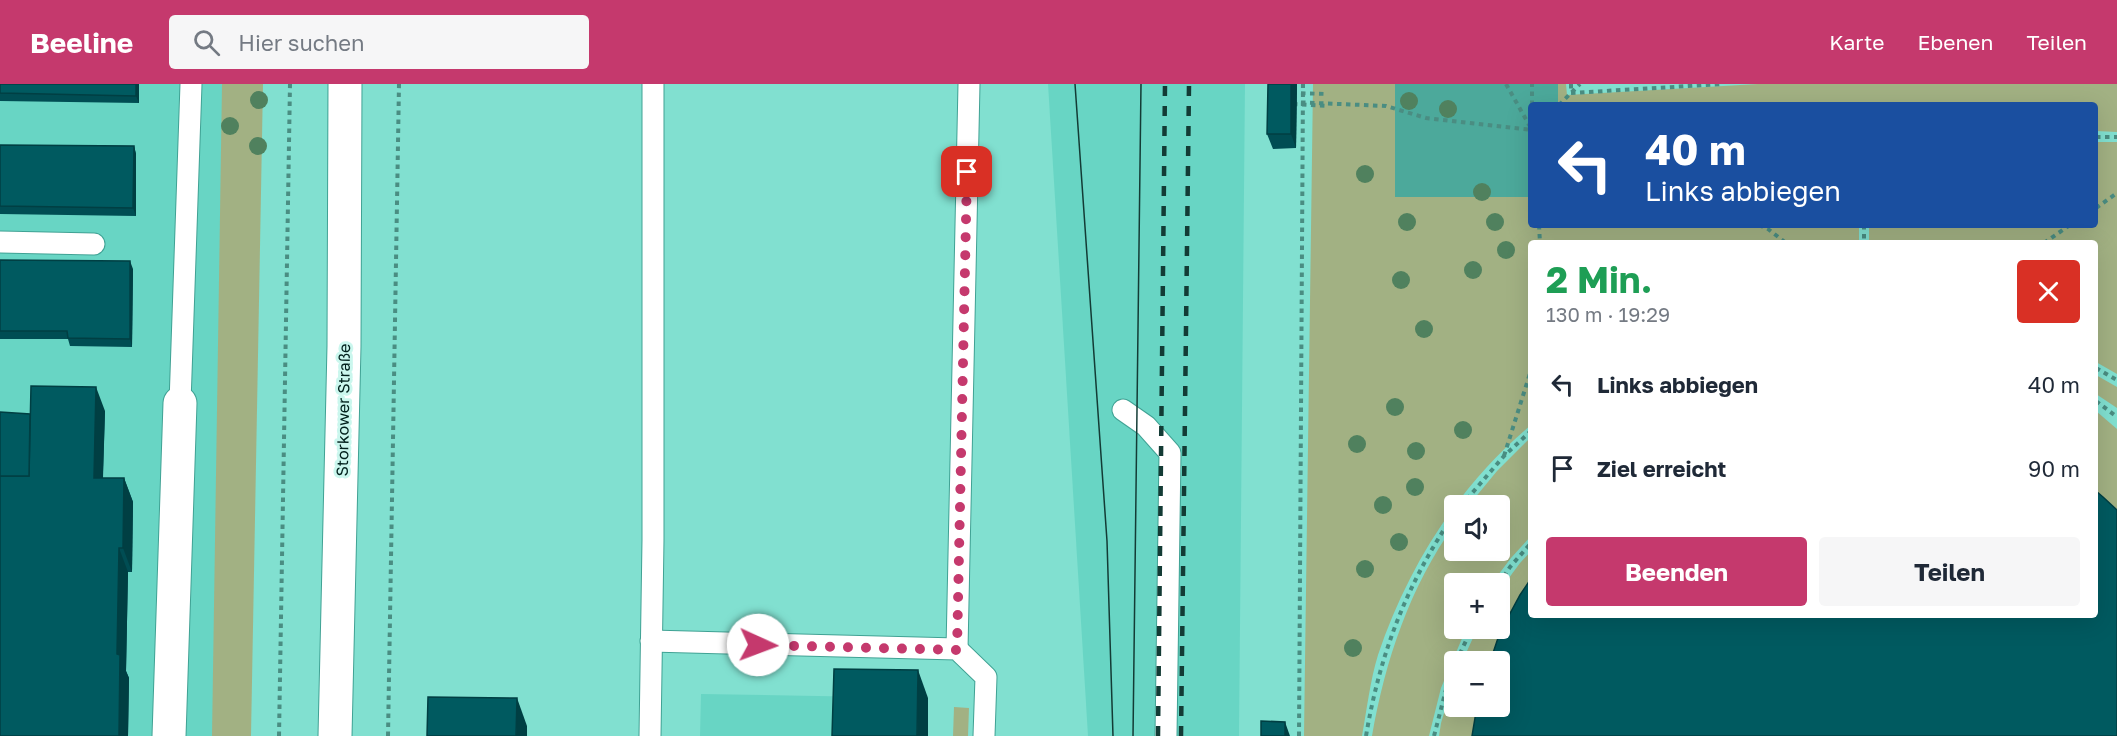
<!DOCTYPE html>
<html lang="de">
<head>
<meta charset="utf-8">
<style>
	:root { --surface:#fff; --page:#f6f6f7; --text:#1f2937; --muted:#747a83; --accent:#c5396d }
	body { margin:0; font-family:"Golos Text",sans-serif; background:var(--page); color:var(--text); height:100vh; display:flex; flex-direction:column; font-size:22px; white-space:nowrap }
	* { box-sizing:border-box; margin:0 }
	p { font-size:20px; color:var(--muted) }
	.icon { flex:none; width:33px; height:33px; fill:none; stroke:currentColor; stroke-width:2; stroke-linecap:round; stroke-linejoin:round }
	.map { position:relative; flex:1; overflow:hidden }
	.drawer { position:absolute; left:1528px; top:156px; width:570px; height:378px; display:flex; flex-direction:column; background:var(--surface); border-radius:6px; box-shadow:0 6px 24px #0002 }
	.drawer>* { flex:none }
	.guide { position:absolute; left:1528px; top:18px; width:570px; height:126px; border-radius:6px; box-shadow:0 6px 24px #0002; background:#1a4fa0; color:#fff; overflow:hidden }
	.buttons { position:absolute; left:1444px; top:411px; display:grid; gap:12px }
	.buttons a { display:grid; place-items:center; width:66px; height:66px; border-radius:6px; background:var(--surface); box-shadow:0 6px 24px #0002; font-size:30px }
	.pin { position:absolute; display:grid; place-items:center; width:51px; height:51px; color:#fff; margin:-26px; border-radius:12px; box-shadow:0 3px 9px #0006 }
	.me { position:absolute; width:66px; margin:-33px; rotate:92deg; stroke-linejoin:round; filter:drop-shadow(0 0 4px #0008) }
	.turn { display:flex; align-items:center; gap:21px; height:126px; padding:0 18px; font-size:27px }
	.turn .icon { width:78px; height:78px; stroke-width:2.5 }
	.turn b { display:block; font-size:42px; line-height:51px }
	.round { display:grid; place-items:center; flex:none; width:63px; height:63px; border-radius:6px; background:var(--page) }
	.overview { display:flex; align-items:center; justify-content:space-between; height:102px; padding:0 18px }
	h1 { font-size:36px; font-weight:700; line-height:45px; color:#1e9e55 }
	.cta { display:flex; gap:12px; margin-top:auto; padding:12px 18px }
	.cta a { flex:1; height:69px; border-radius:6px; background:var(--accent); color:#fff; font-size:24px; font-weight:700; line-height:69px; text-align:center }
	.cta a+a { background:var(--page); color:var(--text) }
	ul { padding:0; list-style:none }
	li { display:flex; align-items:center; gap:18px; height:84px; padding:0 18px }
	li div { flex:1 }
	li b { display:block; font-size:22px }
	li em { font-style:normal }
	header { display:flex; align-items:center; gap:36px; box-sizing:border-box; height:84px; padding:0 30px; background:var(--accent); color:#fff }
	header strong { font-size:28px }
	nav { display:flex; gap:33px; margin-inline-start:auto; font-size:21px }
	.search { width:420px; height:54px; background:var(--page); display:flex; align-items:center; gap:15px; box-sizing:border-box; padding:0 21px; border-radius:6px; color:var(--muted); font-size:22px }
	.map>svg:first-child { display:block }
	.built { fill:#68d5c4 }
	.green { fill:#a2b183 }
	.water { fill:#4ca99b }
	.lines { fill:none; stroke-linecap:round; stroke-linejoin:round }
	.lane-casing { stroke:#40a294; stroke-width:23 }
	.street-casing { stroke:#40a294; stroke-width:35 }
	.secondary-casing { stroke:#40a294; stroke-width:35 }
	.path { stroke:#4a8d82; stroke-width:4; stroke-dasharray:4.5 4.5; stroke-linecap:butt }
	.lane { stroke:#fff; stroke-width:21 }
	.street { stroke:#fff; stroke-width:33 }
	.secondary { stroke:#fff; stroke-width:33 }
	.tram { stroke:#133b35; stroke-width:1.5 }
	.rail { stroke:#133b35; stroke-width:4.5; stroke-dasharray:10 10; stroke-linecap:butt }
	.tree { fill:#50815e }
	.wall { fill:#004d53 }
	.shaded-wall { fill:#003f43 }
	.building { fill:#005a60; stroke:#003f43; stroke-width:1.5 }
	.route { stroke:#c5396d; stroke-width:10; stroke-dasharray:0 18 }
	.labels { text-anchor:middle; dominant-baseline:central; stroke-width:6; stroke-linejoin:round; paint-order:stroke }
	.street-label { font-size:16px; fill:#02211d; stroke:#cbf7ee }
</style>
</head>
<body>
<header>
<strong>Beeline</strong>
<div class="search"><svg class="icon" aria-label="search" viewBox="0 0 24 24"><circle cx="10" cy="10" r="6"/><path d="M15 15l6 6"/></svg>Hier suchen</div>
<nav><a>Karte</a><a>Ebenen</a><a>Teilen</a></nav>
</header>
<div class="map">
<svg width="2117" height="652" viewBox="0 0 2117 652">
	<rect width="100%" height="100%" fill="#81e0d0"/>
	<g class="built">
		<path d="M0,0H239L228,652H0Z"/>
		<path d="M1048,0H1245L1239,652H1088Z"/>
		<path d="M701,610L928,614V652H700Z"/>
	</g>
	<g class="green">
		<path d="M222,0H263L251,652H212Z"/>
		<path d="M1313,0H1526L1532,52V141H1859V159H1532L1531,341C1459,401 1408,482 1378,571C1370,597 1367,625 1362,652H1304Z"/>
		<path d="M1537,0H1566L1567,11L1758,0H2117V48L2096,47V21H1537Z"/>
		<path d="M2096,58H2117V290L2096,278V159H1869V141H2096Z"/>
		<path d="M2096,291L2117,303V324L2096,310Z"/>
		<path d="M2096,327L2117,345V435L2096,417Z"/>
		<path d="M1531,353V452L1511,474L1492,499L1455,500V544L1466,545L1441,604L1429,652H1372C1385,577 1410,502 1455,440V466H1500V422L1469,421L1497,387Z"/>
		<path d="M1531,467V515L1500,578H1462L1477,545L1500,544V506L1520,479Z"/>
		<path d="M1455,593V622L1485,623L1479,652H1439L1441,639Z"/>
		<path d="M954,623L969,624L968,652H953Z"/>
	</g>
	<path class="water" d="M1395,0H1558V21H1532L1531,113H1395Z"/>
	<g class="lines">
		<g class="lane-casing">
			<g id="lane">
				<path d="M0,158L94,160"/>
				<path d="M180,319L191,0"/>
				<path d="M1123,326L1146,342L1170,369L1166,652"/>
				<path d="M651,557L957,565L986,593L984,652"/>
				<path d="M957,565L969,0"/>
				<path d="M650,652L653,456V0"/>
			</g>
		</g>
		<g class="street-casing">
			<path id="street" d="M169,652L180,319"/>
		</g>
		<g class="secondary-casing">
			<path id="secondary" d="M335,652L344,262L345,0"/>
		</g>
		<g class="path">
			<path d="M1506,0L1532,46"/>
			<path d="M1571,0V9L1723,0"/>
			<path d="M1292,9L1328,10"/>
			<path d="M1292,18L1386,22L1426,34L1532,46"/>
			<path d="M1293,20L1328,22"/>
			<path d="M1532,21V0"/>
			<path d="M1559,21L1580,0"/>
			<path d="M2096,53H2117"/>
			<path d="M2096,124L2117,109"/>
			<path d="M1539,141L1540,159"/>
			<path d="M1759,141L1768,145L1786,159"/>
			<path d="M1864,141V159"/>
			<path d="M2044,159L2070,141"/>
			<path d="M2096,284L2117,296"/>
			<path d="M2096,317L2117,333"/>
			<path d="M1504,372L1532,283"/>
			<path d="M1461,422L1504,372L1532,346"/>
			<path d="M1499,500L1510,483L1532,458"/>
			<path d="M1456,578L1472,544"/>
			<path d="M279,652L290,0"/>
			<path d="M388,652L399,0"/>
			<path d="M1299,652L1303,0"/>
			<path d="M1366,652C1380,569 1407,499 1455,429"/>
			<path d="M1434,652L1449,594L1455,580"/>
		</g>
		<use href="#lane" class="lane"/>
		<use href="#street" class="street"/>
		<use href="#secondary" class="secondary"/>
		<g class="tram">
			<path d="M1075,0L1107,457L1113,652"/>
			<path d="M1133,652L1141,0"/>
		</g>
		<g class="rail">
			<path d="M1158,652L1165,0"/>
			<path d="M1181,652L1189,0"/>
		</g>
	</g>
	<g class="tree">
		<circle cx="259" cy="16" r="9"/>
		<circle cx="1409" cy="17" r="9"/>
		<circle cx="1448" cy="25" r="9"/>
		<circle cx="230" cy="42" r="9"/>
		<circle cx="258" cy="62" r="9"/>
		<circle cx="1365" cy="90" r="9"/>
		<circle cx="1482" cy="108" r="9"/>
		<circle cx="1407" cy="138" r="9"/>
		<circle cx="1495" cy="138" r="9"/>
		<circle cx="1506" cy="166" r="9"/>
		<circle cx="1473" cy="186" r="9"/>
		<circle cx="1401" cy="196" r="9"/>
		<circle cx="1424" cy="245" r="9"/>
		<circle cx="1395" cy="323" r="9"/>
		<circle cx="1463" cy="346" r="9"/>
		<circle cx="1357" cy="360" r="9"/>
		<circle cx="1416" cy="367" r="9"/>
		<circle cx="1415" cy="403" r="9"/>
		<circle cx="1383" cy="421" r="9"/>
		<circle cx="1399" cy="458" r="9"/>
		<circle cx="1365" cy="485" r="9"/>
		<circle cx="1353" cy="564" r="9"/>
	</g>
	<g class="wall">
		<path d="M0,0H139V19L0,17Z"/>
		<path d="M1297,0L1296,64L1273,65L1267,50Z"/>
		<path d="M0,61L134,62L136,70V132L0,130Z"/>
		<path d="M0,176L133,185L132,263L70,262L68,255H0Z"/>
		<path d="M105,327L103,394H124L133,418L132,488H128L126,587L129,594L128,652H0L30,330Z"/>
	</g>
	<g class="shaded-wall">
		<path d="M136,0H139V19L136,12Z"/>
		<path d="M1291,0H1297L1296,64L1291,50Z"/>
		<path d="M134,62L136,70V132L133,124Z"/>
		<path d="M130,177L133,185L132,263L130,255Z"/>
		<path d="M96,303L105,327L102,418L94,394Z"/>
		<path d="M124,394L133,418L132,488L123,464Z"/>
		<path d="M119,464L128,488L126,587L129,594L128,652H119L117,570Z"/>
		<path d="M918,586L928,614V652H917Z"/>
		<path d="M517,614L527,642V652H516Z"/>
		<path d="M1285,638L1290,652H1285Z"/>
	</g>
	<g class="building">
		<path d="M0,0H136V12L0,9Z"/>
		<path d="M1268,0H1291V50H1267Z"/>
		<path d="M0,61L134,62L133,124L0,122Z"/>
		<path d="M0,176L130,177V255L68,254L67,247H0Z"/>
		<path d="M31,302L96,303L94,394H124L123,464H119L117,570L120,571L119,652H0V392H29Z"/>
		<path d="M0,328L30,330L29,392H0Z"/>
		<path d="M2096,407L2103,413L2117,426V652H1472L1477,622H1500V578H1490L1500,548L1520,511L1532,493V531H2096Z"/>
		<path d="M834,585L918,586L917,652H832Z"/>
		<path d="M428,613L517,614L516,652H427Z"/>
		<path d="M1261,637L1285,638V652H1261Z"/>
	</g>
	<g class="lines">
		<path class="route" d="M758,561L957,566L967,88"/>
	</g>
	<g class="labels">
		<g class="street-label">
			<text transform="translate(343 326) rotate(-89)">Storkower Straße</text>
		</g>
	</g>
</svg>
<div class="buttons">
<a><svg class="icon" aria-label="sound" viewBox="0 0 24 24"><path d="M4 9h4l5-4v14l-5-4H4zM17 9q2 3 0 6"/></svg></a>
<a>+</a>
<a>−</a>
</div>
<div class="pin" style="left:967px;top:88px;background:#d93025"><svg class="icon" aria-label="arrive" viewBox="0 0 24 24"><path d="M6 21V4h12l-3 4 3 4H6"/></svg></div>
<svg class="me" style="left:758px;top:561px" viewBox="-20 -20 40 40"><circle r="19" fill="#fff"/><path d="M0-13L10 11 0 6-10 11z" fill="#c5396d"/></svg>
<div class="guide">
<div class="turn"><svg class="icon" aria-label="left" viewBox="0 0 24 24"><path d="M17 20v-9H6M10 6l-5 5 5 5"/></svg><div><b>40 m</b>Links abbiegen</div></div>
</div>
<section class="drawer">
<div class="overview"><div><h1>2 Min.</h1><p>130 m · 19:29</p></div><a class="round" style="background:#d93025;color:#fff"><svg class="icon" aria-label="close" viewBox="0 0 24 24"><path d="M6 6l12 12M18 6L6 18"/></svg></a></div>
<ul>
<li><svg class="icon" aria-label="left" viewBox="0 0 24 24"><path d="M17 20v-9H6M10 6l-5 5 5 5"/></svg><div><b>Links abbiegen</b></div><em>40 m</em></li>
<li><svg class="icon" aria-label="arrive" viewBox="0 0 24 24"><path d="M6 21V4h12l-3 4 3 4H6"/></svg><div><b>Ziel erreicht</b></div><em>90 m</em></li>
</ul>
<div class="cta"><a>Beenden</a><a>Teilen</a></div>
</section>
</div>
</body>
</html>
